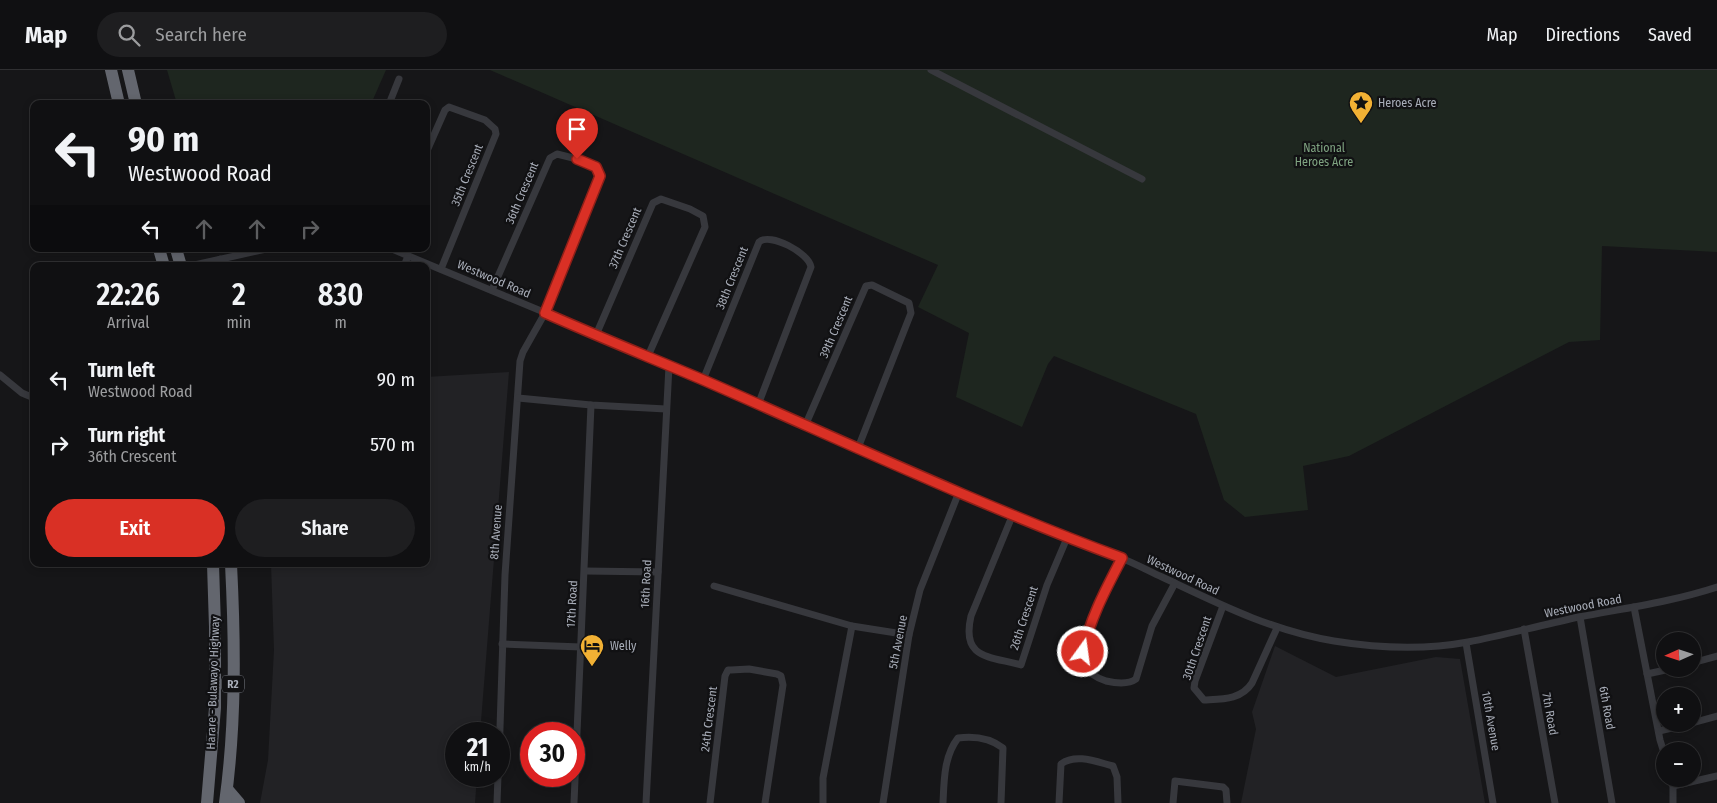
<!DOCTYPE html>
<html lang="en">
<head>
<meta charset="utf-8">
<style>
	:root { --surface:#101012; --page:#1e1e20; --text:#f1f3f6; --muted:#9c9d9f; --line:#303032; --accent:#d93025 }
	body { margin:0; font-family:"Fira Sans Condensed",sans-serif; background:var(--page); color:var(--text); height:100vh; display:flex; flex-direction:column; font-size:19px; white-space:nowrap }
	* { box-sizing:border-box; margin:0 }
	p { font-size:16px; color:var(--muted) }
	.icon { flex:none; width:28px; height:28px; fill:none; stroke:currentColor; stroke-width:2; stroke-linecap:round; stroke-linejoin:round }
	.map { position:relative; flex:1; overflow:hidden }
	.side { position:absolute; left:30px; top:192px; width:400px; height:305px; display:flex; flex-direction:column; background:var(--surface); border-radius:10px; box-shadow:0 2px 8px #0003,0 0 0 1px var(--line) }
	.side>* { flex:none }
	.top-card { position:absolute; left:30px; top:30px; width:400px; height:152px; border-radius:10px; box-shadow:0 2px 8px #0003,0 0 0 1px var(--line); background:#101012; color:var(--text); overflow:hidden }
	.needle { width:32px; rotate:267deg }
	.fabs { position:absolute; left:1656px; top:562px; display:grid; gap:10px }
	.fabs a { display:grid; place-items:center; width:45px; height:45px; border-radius:50%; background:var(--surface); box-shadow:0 2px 8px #0003,0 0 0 1px var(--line); font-size:25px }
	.speed { position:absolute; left:445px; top:652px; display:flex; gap:10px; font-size:25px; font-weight:700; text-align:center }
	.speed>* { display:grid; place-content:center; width:65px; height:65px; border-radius:50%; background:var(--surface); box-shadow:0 2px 8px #0003,0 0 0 1px var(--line); line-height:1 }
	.speed small { font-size:12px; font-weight:400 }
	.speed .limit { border:8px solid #d22; background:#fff; color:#111 }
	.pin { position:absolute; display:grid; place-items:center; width:42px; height:42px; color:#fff; margin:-51px -21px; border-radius:50% 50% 50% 0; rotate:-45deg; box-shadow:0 0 5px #0007 }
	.pin .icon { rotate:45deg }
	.me { position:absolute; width:55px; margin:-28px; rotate:14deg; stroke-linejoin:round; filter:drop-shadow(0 0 4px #0008) }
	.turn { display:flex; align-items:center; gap:18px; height:105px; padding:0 15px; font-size:22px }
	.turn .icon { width:65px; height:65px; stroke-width:2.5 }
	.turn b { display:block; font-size:35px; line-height:42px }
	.lanes { display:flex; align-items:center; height:48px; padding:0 15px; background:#0003; justify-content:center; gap:25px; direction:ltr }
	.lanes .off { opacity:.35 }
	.eta { display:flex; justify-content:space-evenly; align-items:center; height:85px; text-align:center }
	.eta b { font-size:30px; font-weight:600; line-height:35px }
	.cta { display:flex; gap:10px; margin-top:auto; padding:10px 15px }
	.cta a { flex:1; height:58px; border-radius:30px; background:var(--accent); color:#fff; font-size:20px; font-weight:600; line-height:58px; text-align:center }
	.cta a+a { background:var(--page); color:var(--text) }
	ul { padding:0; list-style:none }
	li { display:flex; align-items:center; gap:15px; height:65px; padding:0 15px }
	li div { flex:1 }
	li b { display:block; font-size:19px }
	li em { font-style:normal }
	header { display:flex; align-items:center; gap:30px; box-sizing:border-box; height:70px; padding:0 25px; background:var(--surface); border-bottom:1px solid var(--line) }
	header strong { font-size:24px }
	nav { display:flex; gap:28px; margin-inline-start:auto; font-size:18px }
	.search { width:350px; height:45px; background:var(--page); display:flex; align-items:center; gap:12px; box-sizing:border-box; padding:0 18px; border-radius:28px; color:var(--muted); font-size:19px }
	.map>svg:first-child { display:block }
	.built { fill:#222225 }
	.green { fill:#1e261f }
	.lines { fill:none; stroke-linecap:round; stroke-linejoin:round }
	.street { stroke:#37383d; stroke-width:7 }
	.highway { stroke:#63666e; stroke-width:12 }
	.route-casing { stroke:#8d1f18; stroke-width:12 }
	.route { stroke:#d93025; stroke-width:9 }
	.labels { text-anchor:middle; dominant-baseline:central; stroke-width:4.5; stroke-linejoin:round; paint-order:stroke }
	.shield { fill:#111113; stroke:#7b7e86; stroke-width:1 }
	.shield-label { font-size:11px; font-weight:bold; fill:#a8adb8 }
	.poi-label { font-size:12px; fill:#a8adb8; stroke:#111113; text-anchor:start }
	.park-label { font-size:12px; fill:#7fa381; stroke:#111113 }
	.street-label { font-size:12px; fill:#a8adb8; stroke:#111113 }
</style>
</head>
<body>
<header>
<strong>Map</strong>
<div class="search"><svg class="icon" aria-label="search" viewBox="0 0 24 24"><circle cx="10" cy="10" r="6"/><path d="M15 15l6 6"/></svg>Search here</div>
<nav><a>Map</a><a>Directions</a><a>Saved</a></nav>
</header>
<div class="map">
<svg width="1717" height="733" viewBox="0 0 1717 733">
	<rect width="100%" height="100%" fill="#161618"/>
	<g class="built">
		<path d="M509,302L480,664H456V706H477L475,733H260L268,690L274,580L271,494H426V307Z"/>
		<path d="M1275,576L1336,607L1436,587L1460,589L1485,733H1241L1256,659L1252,642Z"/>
	</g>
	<g class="green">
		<path d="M167,0H386L371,34H177Z"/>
		<path d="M490,0H1717V182L1602,176L1600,270L1569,272L1349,386L1303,396L1308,440L1245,447L1224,430L1196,344L1054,286L1048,294L1022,357L956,327L969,263L918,237L938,195Z"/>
	</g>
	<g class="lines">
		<g class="street">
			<path d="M931,0L1142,109"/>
			<path d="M389,34L399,9"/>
			<path d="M426,83L445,40L449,37L485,50L495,59L496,64L441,199"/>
			<path d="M392,179C496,223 602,265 705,311C841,372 978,433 1116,486C1132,492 1147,500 1162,507C1217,533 1272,561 1334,571C1377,578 1425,580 1468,572C1505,565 1542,555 1579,547C1626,538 1671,532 1717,517"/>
			<path d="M220,189L222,196"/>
			<path d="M190,196L266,179"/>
			<path d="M404,196L408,186"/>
			<path d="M492,220L550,88L557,84L577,89L596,97L600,106V108L545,243L523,282L520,291L505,505L499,688"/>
			<path d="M596,265L653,133L661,129L690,139L703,146L705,157L648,286"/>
			<path d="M0,305L22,323L34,328"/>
			<path d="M703,310L759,172C770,162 809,183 811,197L758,335"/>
			<path d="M518,328L591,335L666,339"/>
			<path d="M805,356L866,216L872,215L909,233L911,243L858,378"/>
			<path d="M1013,444L971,546C961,589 989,586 1021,595L1047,515L1067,468"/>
			<path d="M1122,488C1110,511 1074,571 1085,596C1089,604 1097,608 1106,611C1115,613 1128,615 1136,609L1152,556L1175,513"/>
			<path d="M585,501L658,502"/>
			<path d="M714,516L852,556L823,708V733"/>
			<path d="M1223,536L1195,611L1194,618L1204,630C1222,629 1241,630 1252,613L1277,558"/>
			<path d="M1634,537L1660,670L1665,686"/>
			<path d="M1580,547L1612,733"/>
			<path d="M852,556L909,565"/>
			<path d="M1524,559L1555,733"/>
			<path d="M1466,573L1493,733"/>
			<path d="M502,574L581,577"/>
			<path d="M1692,593L1717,586"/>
			<path d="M1647,604L1670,599"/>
			<path d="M1692,653L1717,646"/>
			<path d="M1659,661L1689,654"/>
			<path d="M1671,709L1673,716V733"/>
			<path d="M1673,716L1717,706"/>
			<path d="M497,733L498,706"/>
			<path d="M574,733L591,335"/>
			<path d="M646,733L669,296"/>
			<path d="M710,733L725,606L728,600H731L749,599L777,604L781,606L783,615L765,733"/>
			<path d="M883,733L909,565L920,520L959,422"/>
			<path d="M943,733C944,710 944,686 958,668C974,666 990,668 1003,678L1001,733"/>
			<path d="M1059,733L1061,694C1076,683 1097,692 1113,696L1117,707L1118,733"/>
			<path d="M1173,733L1175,711L1223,717L1226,720L1227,733"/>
		</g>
		<g class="highway">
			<path d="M111,0L119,34"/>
			<path d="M128,0L136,34"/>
			<path d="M159,179L164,196"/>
			<path d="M176,179L181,196"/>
			<path d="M227,719L239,733"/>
			<path d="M207,733L215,638V557L213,494"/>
			<path d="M225,733C236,654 235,573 231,494"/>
		</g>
	</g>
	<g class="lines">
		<g class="route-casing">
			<path id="route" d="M577,89L596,97L600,106L545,243C597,266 649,287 701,309C841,370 979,435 1122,488C1106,519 1090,548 1083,582"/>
		</g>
		<use href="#route" class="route"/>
	</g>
	<defs>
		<g id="sight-pin" transform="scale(1.25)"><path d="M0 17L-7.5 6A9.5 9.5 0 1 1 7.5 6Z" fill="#f2b134" stroke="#111113"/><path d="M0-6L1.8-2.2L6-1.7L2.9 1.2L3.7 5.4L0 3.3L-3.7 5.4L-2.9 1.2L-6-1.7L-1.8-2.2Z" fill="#111"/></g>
		<g id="hotel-pin" transform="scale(1.25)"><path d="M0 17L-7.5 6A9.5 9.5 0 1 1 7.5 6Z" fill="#f2b134" stroke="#111113"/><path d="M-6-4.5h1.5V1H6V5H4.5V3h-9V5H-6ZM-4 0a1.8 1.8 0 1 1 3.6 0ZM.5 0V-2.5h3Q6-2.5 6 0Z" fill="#111"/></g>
	</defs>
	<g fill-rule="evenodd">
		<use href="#sight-pin" x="1361" y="33"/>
		<use href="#hotel-pin" x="592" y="576"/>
	</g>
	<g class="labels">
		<rect class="shield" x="222" y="605.5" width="22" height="17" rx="4"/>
		<g class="shield-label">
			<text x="233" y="614">R2</text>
		</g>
		<g class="poi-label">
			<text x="1378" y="33">Heroes Acre</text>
			<text x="610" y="576">Welly</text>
		</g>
		<g class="park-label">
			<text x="1324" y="78">National<tspan x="1324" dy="14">Heroes Acre</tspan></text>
		</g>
		<g class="street-label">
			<text transform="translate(467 105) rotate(-68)">35th Crescent</text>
			<text transform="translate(522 123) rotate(-67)">36th Crescent</text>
			<text transform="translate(625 168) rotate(-67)">37th Crescent</text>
			<text transform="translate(732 208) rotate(-68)">38th Crescent</text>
			<text transform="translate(494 209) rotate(23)">Westwood Road</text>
			<text transform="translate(836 257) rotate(-67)">39th Crescent</text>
			<text transform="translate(496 462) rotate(-86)">8th Avenue</text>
			<text transform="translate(1183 505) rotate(25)">Westwood Road</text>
			<text transform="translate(646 514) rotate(-87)">16th Road</text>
			<text transform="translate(572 534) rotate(-87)">17th Road</text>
			<text transform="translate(1583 536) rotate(-11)">Westwood Road</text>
			<text transform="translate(1024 548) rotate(-72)">26th Crescent</text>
			<text transform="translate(898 572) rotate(-79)">5th Avenue</text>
			<text transform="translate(1197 578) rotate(-71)">30th Crescent</text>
			<text transform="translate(213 613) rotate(-88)">Harare - Bulawayo Highway</text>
			<text transform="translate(1607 638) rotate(80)">6th Road</text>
			<text transform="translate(1550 644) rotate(80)">7th Road</text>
			<text transform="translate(709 649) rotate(-83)">24th Crescent</text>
			<text transform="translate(1491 651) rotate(80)">10th Avenue</text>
		</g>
	</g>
</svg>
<div class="fabs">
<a><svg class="needle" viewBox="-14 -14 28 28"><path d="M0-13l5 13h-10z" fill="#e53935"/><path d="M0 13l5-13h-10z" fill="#9c9d9f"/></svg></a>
<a>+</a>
<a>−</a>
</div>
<div class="speed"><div>21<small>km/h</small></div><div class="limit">30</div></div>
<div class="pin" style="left:577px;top:89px;background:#d93025"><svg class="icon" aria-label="arrive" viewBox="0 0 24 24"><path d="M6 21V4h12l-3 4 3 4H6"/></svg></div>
<svg class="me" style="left:1083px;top:582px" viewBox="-20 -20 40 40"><circle r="17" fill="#d93025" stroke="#fff" stroke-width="3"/><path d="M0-11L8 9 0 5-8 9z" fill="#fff"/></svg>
<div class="top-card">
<div class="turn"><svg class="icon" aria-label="left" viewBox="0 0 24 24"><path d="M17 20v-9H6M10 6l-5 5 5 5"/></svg><div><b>90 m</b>Westwood Road</div></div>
<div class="lanes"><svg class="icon" aria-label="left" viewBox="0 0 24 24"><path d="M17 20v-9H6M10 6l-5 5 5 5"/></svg><svg class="icon off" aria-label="ahead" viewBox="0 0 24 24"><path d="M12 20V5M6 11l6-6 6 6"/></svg><svg class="icon off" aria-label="ahead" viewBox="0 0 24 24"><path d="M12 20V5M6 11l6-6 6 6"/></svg><svg class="icon off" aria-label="right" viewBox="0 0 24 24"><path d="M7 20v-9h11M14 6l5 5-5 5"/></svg></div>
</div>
<section class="side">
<div class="eta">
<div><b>22:26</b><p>Arrival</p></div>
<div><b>2</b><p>min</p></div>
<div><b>830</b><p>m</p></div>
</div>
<ul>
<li><svg class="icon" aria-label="left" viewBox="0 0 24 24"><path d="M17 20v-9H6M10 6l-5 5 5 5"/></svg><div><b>Turn left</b><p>Westwood Road</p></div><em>90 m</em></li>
<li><svg class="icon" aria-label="right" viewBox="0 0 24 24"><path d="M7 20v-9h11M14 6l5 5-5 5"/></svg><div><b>Turn right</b><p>36th Crescent</p></div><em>570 m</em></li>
</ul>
<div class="cta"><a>Exit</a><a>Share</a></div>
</section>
</div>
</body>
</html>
